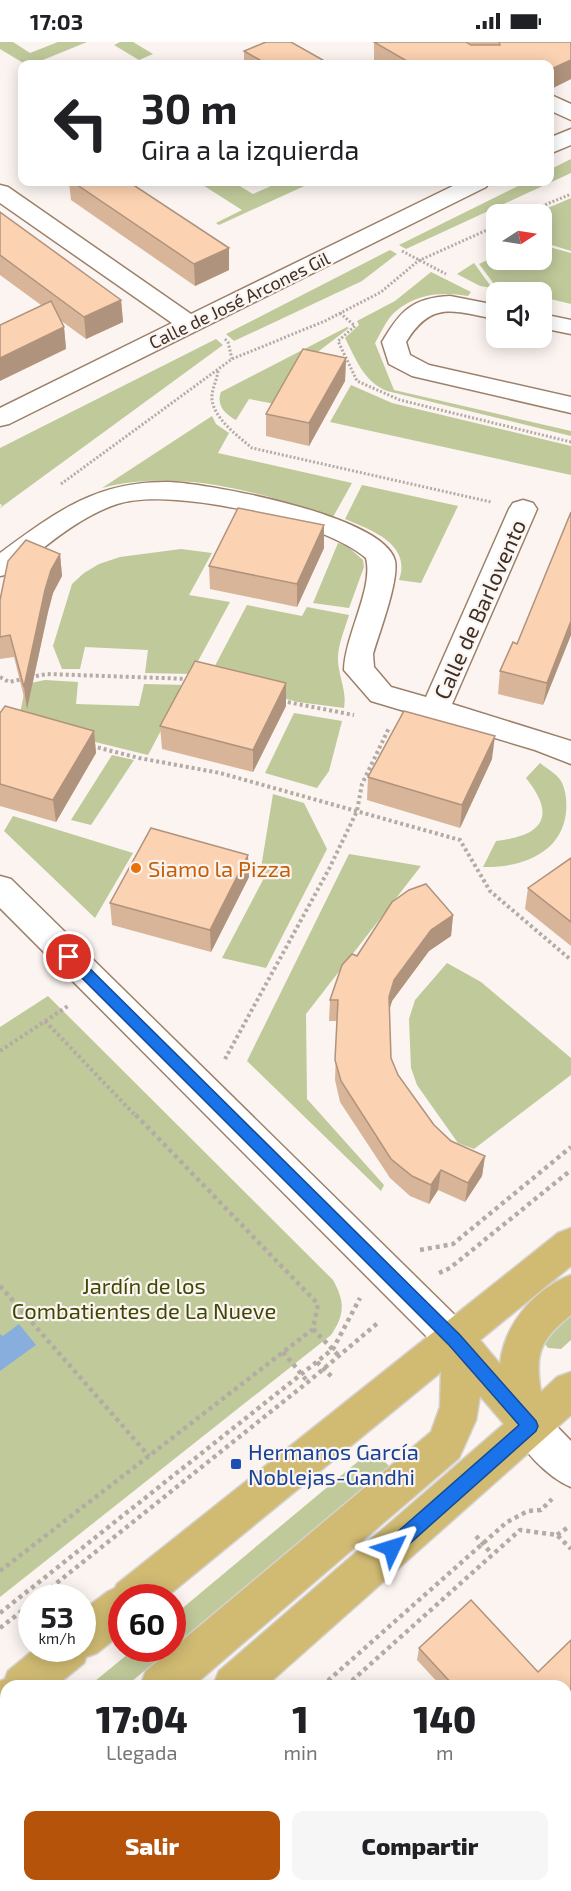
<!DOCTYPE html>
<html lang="es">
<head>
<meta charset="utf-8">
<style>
	:root { --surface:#fff; --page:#f6f6f6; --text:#202124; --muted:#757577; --accent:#b45309 }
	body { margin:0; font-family:"Exo 2",sans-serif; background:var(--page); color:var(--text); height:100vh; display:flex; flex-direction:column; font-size:22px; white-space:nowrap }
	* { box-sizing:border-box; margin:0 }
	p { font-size:20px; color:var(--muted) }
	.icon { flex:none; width:33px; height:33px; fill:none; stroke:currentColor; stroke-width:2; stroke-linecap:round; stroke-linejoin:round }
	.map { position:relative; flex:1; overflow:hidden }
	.sheet { position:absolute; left:0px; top:1638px; width:572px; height:212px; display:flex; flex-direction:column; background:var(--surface); border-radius:18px 18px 0 0; box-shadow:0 3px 15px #0003 }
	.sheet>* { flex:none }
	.banner { position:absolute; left:18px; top:18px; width:536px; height:126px; border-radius:12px; box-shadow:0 3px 15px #0003; background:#fff; color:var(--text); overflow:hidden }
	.needle { width:39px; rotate:78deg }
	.fabs { position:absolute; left:486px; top:162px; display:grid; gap:12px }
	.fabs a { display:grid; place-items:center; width:66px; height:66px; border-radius:12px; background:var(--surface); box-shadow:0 3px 15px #0003; font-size:30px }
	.speed { position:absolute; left:18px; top:1542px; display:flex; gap:12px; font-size:30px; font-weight:700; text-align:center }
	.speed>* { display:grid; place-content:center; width:78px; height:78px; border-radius:50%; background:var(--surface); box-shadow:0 3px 15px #0003; line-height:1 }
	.speed small { font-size:15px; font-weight:400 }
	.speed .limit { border:9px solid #d22; background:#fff; color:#111 }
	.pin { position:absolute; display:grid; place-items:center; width:51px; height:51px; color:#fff; margin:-26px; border:3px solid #fff; border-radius:50%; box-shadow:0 2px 6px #0007 }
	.me { position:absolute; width:66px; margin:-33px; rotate:49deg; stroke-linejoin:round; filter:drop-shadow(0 0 4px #0008) }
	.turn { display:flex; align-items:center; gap:21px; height:126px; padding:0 24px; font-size:27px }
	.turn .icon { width:78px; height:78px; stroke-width:2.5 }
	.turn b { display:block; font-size:42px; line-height:51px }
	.eta { display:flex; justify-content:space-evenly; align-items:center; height:102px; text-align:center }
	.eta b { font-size:36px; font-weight:800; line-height:42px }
	.primary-button { display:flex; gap:12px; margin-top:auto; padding:12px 24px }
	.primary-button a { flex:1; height:69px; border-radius:12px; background:var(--accent); color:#fff; font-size:24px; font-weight:800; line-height:69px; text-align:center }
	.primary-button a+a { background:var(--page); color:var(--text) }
	.status { display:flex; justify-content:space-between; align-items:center; height:42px; padding:0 30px; background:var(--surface); direction:ltr }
	.status svg { height:16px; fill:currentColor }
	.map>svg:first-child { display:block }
	.green { fill:#bfc99a }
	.water { fill:#88aedd }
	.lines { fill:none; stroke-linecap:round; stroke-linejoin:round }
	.minor-casing { stroke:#9d8069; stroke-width:3 }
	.primary-casing { stroke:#d4d1cf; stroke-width:3 }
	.path-far2 { stroke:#b4aba5; stroke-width:3; stroke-dasharray:2 2; stroke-linecap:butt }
	.path-far1 { stroke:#b4aba5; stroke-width:4; stroke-dasharray:3 3; stroke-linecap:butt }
	.path { stroke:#b4aba5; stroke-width:4.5; stroke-dasharray:4 4; stroke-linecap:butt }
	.minor { fill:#fff; fill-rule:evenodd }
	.primary { fill:#d1bb73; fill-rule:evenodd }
	.wall { fill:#d8b599 }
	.shaded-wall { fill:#b0937d }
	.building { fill:#fbd2b2; stroke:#b0937d; stroke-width:1.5 }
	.route { fill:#1a73e8; stroke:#114b97; stroke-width:1.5 }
	.food-dot { fill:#e8710a; stroke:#fbf4f0; stroke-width:2 }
	.transit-dot { fill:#1a4fb4; stroke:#fbf4f0; stroke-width:2 }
	.labels { text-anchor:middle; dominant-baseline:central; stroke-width:4.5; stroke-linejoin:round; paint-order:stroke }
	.far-street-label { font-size:18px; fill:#3c3026; stroke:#fbf4f0 }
	.street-label { font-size:22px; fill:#3c3026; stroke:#fbf4f0 }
	.food-label { font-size:22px; fill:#c56008; stroke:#fbf4f0; text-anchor:start }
	.park-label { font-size:22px; fill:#3e4802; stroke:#fbf4f0 }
	.transit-label { font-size:22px; fill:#164399; stroke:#fbf4f0; text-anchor:start }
</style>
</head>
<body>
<div class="status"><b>17:03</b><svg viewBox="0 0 49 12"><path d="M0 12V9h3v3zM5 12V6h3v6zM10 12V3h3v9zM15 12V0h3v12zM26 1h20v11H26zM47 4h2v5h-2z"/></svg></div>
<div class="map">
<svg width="571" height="1849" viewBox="0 0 571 1849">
	<rect width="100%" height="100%" fill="#fbf4f0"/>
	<g class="green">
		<path d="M0,0H13L30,11L58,0H87L33,22H25L0,7Z"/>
		<path d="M120,0H133L153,12L139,18L114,3Z"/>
		<path d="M571,117V131L406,207L399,203L526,140H549V128Z"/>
		<path d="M198,140H233L253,152L280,140H313L219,183L216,181L242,168Z"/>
		<path d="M571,156V209L542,200V172H534Z"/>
		<path d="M542,203L571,211V262L542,255V250H518L497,246L479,222L496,214V218H542Z"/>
		<path d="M390,208L397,212L362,239L234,299L226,292Z"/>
		<path d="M474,221L492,246L480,244L457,232Z"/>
		<path d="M431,230L471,250L468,254C442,250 418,251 396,269C387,276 381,291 375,301L394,348L571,389V394L387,349C363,339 356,317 345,296L359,283L357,279L395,259Z"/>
		<path d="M347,285L349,286L298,325L275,362L249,357L236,378C225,372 216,363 221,350Z"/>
		<path d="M216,297L223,303L0,466L2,463L0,462V406Z"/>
		<path d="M351,343L392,361L571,404V433L330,380Z"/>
		<path d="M212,374L216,382L229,391L218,411L352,441L333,475C259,450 179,426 102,446Z"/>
		<path d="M362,443L458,464L421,541L399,538C412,502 371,488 345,477Z"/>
		<path d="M338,501L347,504L363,518L364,525L349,566L313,561Z"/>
		<path d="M181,507L212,511L189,553L230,560L191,632L145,631L148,608L85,605L80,627H62L53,604L72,542L84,531L99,522L120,515Z"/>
		<path d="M247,563L302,574L307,565L349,573C345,587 337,604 338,619C339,636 347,649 344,666L298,660L208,637Z"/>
		<path d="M45,638L78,640L76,662L139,664L144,642L185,643L148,713L18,681L26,642Z"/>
		<path d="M294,671L342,679L329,729L317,746L265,731Z"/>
		<path d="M112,713L134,718L91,783L71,778Z"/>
		<path d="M540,721C546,726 557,732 561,739C566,748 567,760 566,770C562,812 520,826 483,825L496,799C541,794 558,776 526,736Z"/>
		<path d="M273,752L304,761L327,807L266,926L222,916L265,834L260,832Z"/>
		<path d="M13,774L133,811L95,876L4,789Z"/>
		<path d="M349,812L421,824L306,972L307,1057L384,1143L381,1149L247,1019Z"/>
		<path d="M447,921L481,940L571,1016V1033L474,1107L458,1101L417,1043L411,1026L409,977L415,958Z"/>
		<path d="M48,954L333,1238C345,1260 345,1272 331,1293L0,1555V985Z"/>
		<path d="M571,1266V1298L561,1307L548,1306L542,1298Z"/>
		<path d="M373,1407L389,1424L173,1605V1574Z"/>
		<path d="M134,1607H171L126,1644H89Z"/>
	</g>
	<path class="water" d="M19,1282L36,1303L0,1329V1292L3,1294Z"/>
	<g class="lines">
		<g class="minor-casing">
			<g id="minor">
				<path d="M549,52L571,62V78L549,68Z"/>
				<path d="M571,87V103L549,112V96Z"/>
				<path d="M461,140H489L486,145L9,382L0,384V366L172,281L0,161V143L8,145L191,272Z"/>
				<path d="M450,254L496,263V277C455,270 432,257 406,300L410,313L429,323L571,355V371L412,334L389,322L382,300C400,269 412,256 450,254Z"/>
				<path d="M542,272L571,278V292L542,286Z"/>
				<path d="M169,440C212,442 385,474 395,519C399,539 379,591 373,612L374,625L391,645L426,655L509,467L513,461L523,458L533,461L537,467L452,662L571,699V722L535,708L371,659L344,628C345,593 374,546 366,516C323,479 172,444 117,462C76,476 44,506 10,532L0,534V511C56,470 96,439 169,440Z"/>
				<path d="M0,834L11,837L468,1286L474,1298L468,1310L455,1315L442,1310L0,866Z"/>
				<path d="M530,1366L544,1371L571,1399V1445C547,1435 521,1407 511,1384L516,1371Z"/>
			</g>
		</g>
		<g class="primary-casing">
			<g id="primary">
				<path d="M571,1186V1224L480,1298L500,1322C504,1283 534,1247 571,1233V1273C541,1297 534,1311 541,1350L557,1335L571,1330V1373L266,1644H213L219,1629L504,1382L480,1354L476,1378L459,1416L193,1644H140L146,1629L431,1390L440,1365L441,1330L165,1556H122V1591L97,1611L86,1615L84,1621L56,1644H6V1682L0,1684V1639L5,1637L8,1629L36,1606H82V1569L107,1550L115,1546L117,1542L558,1191Z"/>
				<path d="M6,1775V1844H28L26,1849H0V1777Z"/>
			</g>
		</g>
		<g class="path-far2">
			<path d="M523,172L571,152"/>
			<path d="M402,209L446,232"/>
			<path d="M340,271L355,284L338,299L357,339L400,358L571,400"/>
			<path d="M225,297L228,300L232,317"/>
			<path d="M218,329C217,337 213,345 212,353C210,374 238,394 252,406L491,460"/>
			<path d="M61,442L232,317L325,279L381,250L418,219L496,184"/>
		</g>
		<g class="path-far1">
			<path d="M0,635L9,640L23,637"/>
			<path d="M30,635L47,632L190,637"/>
			<path d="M282,659L354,673"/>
			<path d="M92,704L139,716L220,731L460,798L490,849L571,918"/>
			<path d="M45,979L134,1072"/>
			<path d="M0,1009L68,964"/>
			<path d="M225,1017L329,827L357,769L362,742L389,686"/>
		</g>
		<g class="path">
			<path d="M420,1208L453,1202L571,1105"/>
			<path d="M439,1231L450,1226L571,1128"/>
			<path d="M0,1244L149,1414"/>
			<path d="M313,1287L339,1314"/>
			<path d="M283,1310L308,1340"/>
			<path d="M317,1320L334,1337"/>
			<path d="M557,1493L567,1486"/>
			<path d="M476,1494L492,1512"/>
			<path d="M0,1529L313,1287L318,1262L133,1070"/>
			<path d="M38,1556L308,1340L380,1279"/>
			<path d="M0,1571L333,1307L360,1256"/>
			<path d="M0,1586L32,1561"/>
			<path d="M322,1644L507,1480L528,1469L541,1468L552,1457"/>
			<path d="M346,1644L520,1488L557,1493L571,1507"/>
			<path d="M90,1849L96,1844"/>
			<path d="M119,1849L125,1844"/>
		</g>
		<use href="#minor" class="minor"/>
		<use href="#primary" class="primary"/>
	</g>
	<g class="wall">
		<path d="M374,0L471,3H473L467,0H571V37L549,48V22H376L374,21Z"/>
		<path d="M244,9L330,22H244Z"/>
		<path d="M69,140H129L229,228L195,244L71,158Z"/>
		<path d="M0,170L121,258L123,280L86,297L60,278L64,285L66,307L41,263L0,233Z"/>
		<path d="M346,316L345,339L309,404L266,394V372Z"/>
		<path d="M571,470V593L543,663L498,652L500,629L517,602Z"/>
		<path d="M324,483V506L297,565L210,547L209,524Z"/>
		<path d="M60,512L62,534L53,551L48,570L27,667L14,615L0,617V558Z"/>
		<path d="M286,664L253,730L162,707L160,684Z"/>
		<path d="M0,671L94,689L96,711L56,780L0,764Z"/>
		<path d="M492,717L460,786L367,758L368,735Z"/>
		<path d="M571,816V904L525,867L528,846Z"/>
		<path d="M249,835L211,910L112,883L110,861Z"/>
		<path d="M453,873L451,894L429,909L392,959L389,969L391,1016L398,1033L434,1083L451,1099L485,1114L482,1134L465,1160L438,1148L429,1162L410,1154L390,1136L340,1060L335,1038L337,979H329L330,958L357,914Z"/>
		<path d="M571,1598V1806L566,1801V1644H441L417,1618L419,1606L538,1630Z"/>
	</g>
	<g class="shaded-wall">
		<path d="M571,18V37L549,48V28Z"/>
		<path d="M229,206V228L195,244L194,222Z"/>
		<path d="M121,258L123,280L86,297L84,275Z"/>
		<path d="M64,285L66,307L0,339V316Z"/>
		<path d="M346,316L345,339L309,404V381Z"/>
		<path d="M324,483V506L297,565V542Z"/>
		<path d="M60,512L62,534L53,551L48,570L27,667L24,645L45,548L51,528Z"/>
		<path d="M571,579V593L543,663L547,641Z"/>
		<path d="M286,641V664L253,730V708Z"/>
		<path d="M94,689L96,711L56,780L53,758Z"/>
		<path d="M495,694L492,717L460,786L462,763Z"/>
		<path d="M248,813L249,835L211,910L210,888Z"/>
		<path d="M453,873L451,894L429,909L392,959L387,975L389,955L394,938L431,888Z"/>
		<path d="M485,1114L482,1134L465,1160L468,1141Z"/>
		<path d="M441,1128L438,1148L429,1162L431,1143Z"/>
	</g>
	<g class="building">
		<path d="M266,0H291L330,22H267L244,9Z"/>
		<path d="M374,0H466L471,3H500L499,0H571V18L549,28V22H412Z"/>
		<path d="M73,140H129L229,206L194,222Z"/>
		<path d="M0,170L121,258L84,275L0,213Z"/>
		<path d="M51,259L64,285L0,316V283Z"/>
		<path d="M303,307L346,316L309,381L266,372Z"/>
		<path d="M238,466L324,483L297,542L209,524Z"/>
		<path d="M571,470V579L547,641L500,629L513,600L517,602Z"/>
		<path d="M26,498L60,512L51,528L45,548L24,645L10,593L0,595V558L8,519Z"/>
		<path d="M195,619L286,641L253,708L160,684Z"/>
		<path d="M5,664L94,689L53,758L0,742V671Z"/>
		<path d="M404,669L495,694L462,763L368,735Z"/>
		<path d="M151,786L248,813L210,888L110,861Z"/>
		<path d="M571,816V880L528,846Z"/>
		<path d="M426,842L453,873L431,888L394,938L389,955L391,1016L398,1033L434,1083L451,1099L485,1114L468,1141L441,1128L431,1143L412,1134L391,1117L341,1039L335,1018L338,958H330L342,923L352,912L357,914L392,860L409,848Z"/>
		<path d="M471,1558L538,1630L571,1598V1792L566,1787V1644H454L419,1606Z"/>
	</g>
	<path class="route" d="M69,909L74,911L460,1293L536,1379L538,1384L536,1389L398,1512L392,1514L386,1512L384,1506L386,1500L519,1383L449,1303L64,918L63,915L64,911Z"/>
	<circle class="food-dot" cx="136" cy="826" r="6"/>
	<rect class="transit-dot" x="230" y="1416" width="12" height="12" rx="3"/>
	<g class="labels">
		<g class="far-street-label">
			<text transform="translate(239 258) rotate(-26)">Calle de José Arcones Gil</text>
		</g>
		<g class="street-label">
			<text transform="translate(479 567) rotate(-66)">Calle de Barlovento</text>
		</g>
		<g class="food-label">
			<text x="148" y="826">Siamo la Pizza</text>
		</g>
		<g class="park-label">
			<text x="144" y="1243">Jardín de los<tspan x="144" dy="25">Combatientes de La Nueve</tspan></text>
		</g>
		<g class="transit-label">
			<text x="248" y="1409">Hermanos García<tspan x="248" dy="25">Noblejas-Gandhi</tspan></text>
		</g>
	</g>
</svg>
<div class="fabs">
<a><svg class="needle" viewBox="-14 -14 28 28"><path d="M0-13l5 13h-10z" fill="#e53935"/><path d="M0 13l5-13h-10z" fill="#757577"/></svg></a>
<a><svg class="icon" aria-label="sound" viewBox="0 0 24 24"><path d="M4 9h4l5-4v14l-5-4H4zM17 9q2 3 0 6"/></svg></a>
</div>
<div class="speed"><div>53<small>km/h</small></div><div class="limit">60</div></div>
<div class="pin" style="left:69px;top:915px;background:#d93025"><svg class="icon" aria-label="arrive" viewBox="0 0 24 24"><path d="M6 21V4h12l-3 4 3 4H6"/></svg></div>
<svg class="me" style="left:392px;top:1506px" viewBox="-20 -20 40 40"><path d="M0-17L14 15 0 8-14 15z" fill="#1a73e8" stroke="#fff" stroke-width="4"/></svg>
<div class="banner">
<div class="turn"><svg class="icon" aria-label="left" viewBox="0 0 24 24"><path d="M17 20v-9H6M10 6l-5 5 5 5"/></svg><div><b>30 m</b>Gira a la izquierda</div></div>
</div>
<section class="sheet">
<div class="eta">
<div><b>17:04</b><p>Llegada</p></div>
<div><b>1</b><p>min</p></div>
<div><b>140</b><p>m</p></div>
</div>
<div class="primary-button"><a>Salir</a><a>Compartir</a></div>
</section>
</div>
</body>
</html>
